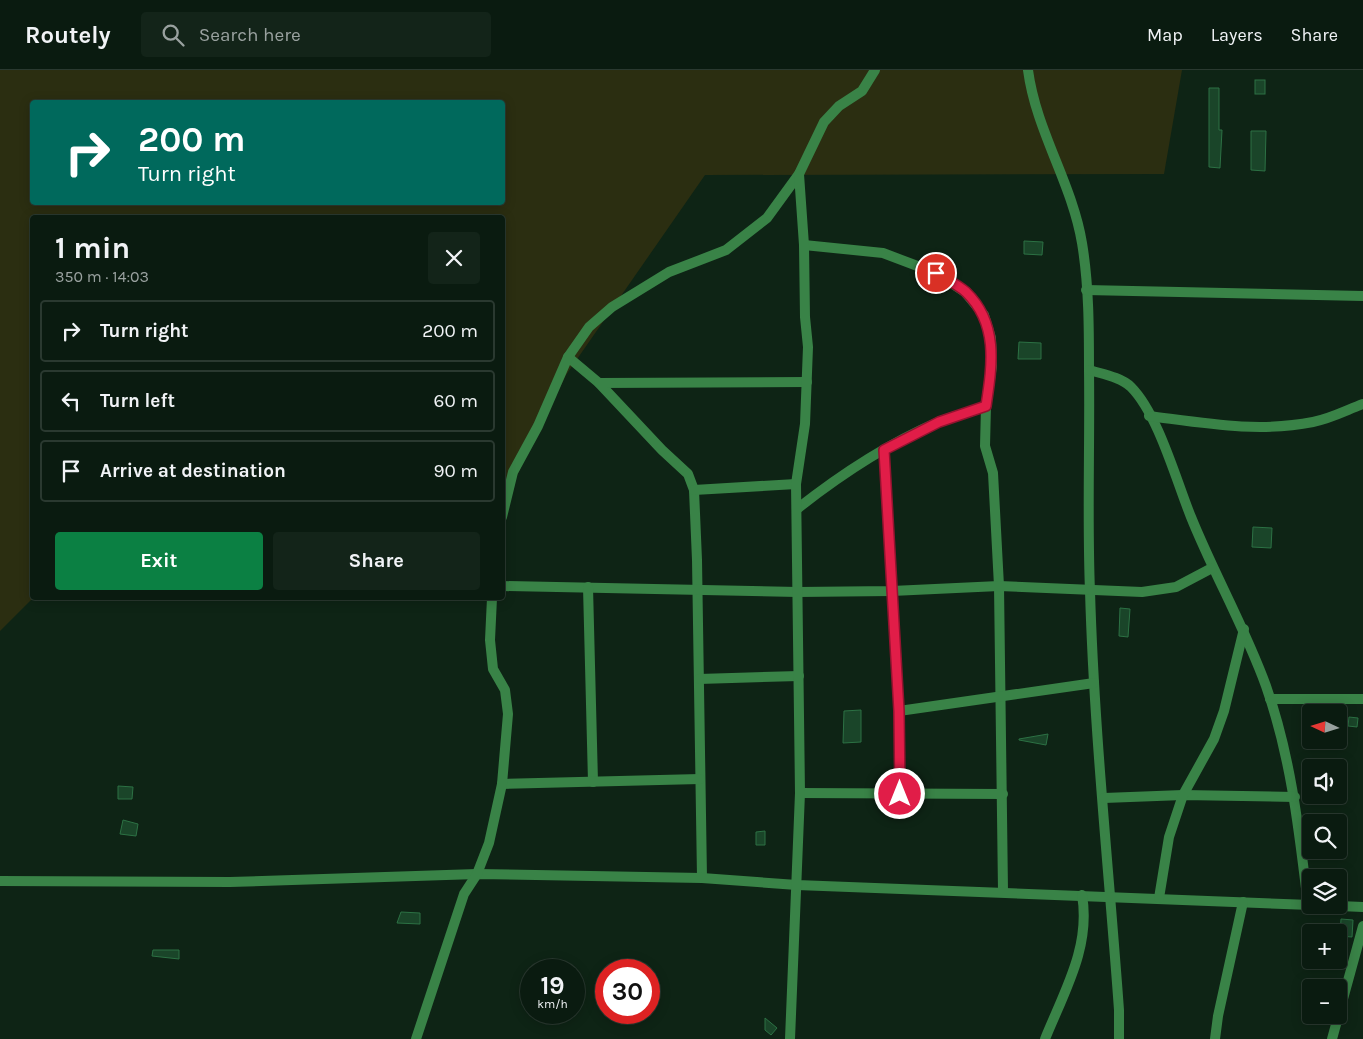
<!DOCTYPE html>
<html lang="en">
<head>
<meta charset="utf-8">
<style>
	:root { --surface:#0a1b10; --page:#132419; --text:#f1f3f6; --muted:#99a19f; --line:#2a3930; --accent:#0b8043 }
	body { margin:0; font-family:Karla,sans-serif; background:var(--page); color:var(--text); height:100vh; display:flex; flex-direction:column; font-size:19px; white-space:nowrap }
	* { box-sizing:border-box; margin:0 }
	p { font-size:16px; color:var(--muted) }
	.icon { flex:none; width:28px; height:28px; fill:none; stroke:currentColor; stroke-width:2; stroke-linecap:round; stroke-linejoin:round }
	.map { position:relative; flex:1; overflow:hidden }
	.details { position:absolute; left:30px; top:145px; width:475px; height:385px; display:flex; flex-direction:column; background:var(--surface); border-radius:5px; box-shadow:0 2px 12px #0003,0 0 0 1px var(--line) }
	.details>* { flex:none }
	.guide { position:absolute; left:30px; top:30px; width:475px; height:105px; border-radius:5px; box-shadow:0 2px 12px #0003,0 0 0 1px var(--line); background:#00695c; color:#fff; overflow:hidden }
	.needle { width:32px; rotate:274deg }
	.buttons { position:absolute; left:1302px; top:634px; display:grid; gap:10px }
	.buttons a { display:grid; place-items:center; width:45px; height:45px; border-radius:5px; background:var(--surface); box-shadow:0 2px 12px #0003,0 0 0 1px var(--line); font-size:25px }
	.speed { position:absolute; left:520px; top:889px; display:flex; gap:10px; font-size:25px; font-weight:700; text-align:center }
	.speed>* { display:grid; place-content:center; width:65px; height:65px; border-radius:50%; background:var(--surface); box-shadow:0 2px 12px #0003,0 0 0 1px var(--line); line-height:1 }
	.speed small { font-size:12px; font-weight:400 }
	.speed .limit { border:8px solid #d22; background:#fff; color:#111 }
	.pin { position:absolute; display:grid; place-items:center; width:42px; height:42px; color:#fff; margin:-21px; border:2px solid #fff; border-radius:50%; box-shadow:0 1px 5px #0007 }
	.me { position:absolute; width:55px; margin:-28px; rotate:0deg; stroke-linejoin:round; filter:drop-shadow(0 0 4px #0008) }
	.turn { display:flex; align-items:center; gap:18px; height:105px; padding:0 25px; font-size:22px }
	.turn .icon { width:65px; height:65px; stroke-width:2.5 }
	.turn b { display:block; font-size:35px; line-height:42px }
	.round { display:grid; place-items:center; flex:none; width:52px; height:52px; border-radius:5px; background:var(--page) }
	.headline { display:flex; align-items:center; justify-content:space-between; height:85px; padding:0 25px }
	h1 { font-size:30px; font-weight:700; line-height:38px }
	.cta { display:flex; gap:10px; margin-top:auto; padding:10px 25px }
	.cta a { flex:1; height:58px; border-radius:5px; background:var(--accent); color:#fff; font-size:20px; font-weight:700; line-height:58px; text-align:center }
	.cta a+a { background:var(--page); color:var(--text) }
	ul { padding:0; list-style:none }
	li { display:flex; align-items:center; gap:15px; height:62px; margin:0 10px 8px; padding:0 15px; border:2px solid var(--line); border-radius:5px }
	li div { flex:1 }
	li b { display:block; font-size:19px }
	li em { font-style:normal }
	header { display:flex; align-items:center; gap:30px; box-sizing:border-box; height:70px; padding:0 25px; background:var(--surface); border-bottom:1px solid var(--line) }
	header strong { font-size:24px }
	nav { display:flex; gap:28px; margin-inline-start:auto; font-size:18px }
	.search { width:350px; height:45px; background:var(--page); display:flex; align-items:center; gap:12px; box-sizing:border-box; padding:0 18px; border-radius:5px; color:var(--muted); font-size:19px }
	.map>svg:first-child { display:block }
	.green { fill:#2b2e11; fill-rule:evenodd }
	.building { fill:#1a4529; stroke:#2c7144 }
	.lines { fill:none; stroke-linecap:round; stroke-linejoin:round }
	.minor { stroke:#398347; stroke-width:10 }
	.route-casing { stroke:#92132f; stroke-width:12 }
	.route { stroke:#e11d48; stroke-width:9 }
</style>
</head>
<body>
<header>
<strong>Routely</strong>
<div class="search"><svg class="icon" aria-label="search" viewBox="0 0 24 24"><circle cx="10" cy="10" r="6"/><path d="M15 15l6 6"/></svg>Search here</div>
<nav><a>Map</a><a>Layers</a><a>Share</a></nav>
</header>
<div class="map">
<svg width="1363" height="969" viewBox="0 0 1363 969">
	<rect width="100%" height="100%" fill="#0e2415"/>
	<path class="green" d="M0,0H1182L1164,104L705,105L566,305L503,434L502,148H32L33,528L0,561ZM32,32H502V132H32Z"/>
	<g class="building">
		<rect x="1255" y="10" width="10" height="14"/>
		<path d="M1209,18H1219V60H1222L1220,98L1209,97Z"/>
		<path d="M1251,61H1266L1265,101L1251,100Z"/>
		<path d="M1024,171L1043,172L1042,185L1024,184Z"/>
		<path d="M1019,272L1041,273V289H1018Z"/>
		<path d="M1253,457L1272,458L1271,478L1252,477Z"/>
		<path d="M1120,538L1130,539L1128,567L1119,566Z"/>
		<path d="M861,640V672L843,673L844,641Z"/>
		<path d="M1349,647L1358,648L1357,657L1348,656Z"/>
		<path d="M1048,664L1046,675L1019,670V669Z"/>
		<path d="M118,716L133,717L132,729H118Z"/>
		<path d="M123,750L138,754L136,766L120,764Z"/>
		<path d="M765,761V775H756V762Z"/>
		<path d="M401,842L420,843V854L397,853Z"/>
		<path d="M1341,849L1353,850L1352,867L1340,866Z"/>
		<path d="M153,880H179V889L152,886Z"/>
		<path d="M765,948L777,958L771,965L765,960Z"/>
	</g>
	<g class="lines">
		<g class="minor">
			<path d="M1028,0C1036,61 1072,113 1082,173C1089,215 1089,259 1089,301C1090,375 1087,448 1090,521C1094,661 1109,801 1119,940V969"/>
			<path d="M804,175L883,183L936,203L965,222L984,245L991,268L992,296L986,336L985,376L993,403L999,516L1003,821"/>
			<path d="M1086,220L1363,226"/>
			<path d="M568,287L599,313L662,380L688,404L694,420L697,490L702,808"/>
			<path d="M1089,300C1102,304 1121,307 1131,317C1158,344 1176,410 1191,447C1214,504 1245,558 1266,616C1291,687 1299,760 1308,835"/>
			<path d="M599,313L807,312"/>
			<path d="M1149,346C1204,353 1258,363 1313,352C1330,349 1347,340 1363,334"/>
			<path d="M884,380L899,641L900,724"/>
			<path d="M694,420L796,414"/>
			<path d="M797,439C840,405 887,374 938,352C953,346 970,342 986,336"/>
			<path d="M502,447L513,402L538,356L568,287L589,257L612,237L669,202L726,180L767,148L799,104L824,52L839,36L862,21L875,0"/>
			<path d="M502,516L798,522L892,521L999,516L1142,522L1176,517L1212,498"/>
			<path d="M588,517L593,712"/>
			<path d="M699,609L799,606"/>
			<path d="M1270,629H1363"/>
			<path d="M899,641L1094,613"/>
			<path d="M502,714L700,709"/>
			<path d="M800,723L1003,724"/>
			<path d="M1104,728L1183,725L1295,727"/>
			<path d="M0,811L230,812L477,804L702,808L797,815L1311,835"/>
			<path d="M1159,828L1169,767L1183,725L1214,669L1224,641L1244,559"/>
			<path d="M1316,835L1363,837"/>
			<path d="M416,969L464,824L477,804L489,773L502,714L508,644L505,620L493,599L490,570L492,528"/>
			<path d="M790,969L800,723L796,414L805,354L808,277L805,247L804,175L799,104"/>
			<path d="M1045,969C1064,922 1091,877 1082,825"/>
			<path d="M1215,969L1218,946L1243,832"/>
			<path d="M1332,969L1363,856"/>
		</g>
	</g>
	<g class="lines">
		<g class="route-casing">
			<path id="route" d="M900,724L899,641L884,380L939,352L986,336C992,296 999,254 966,222C958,215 946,209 936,203"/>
		</g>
		<use href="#route" class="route"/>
	</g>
</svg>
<div class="buttons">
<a><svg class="needle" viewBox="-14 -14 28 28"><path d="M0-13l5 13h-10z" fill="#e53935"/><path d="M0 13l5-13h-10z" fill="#99a19f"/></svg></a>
<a><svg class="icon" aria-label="sound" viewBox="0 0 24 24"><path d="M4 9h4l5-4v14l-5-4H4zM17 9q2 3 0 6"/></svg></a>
<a><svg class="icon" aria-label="search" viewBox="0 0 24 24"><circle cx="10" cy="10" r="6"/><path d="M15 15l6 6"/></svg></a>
<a><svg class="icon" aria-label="layers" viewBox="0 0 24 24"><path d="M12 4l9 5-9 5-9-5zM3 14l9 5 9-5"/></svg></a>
<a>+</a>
<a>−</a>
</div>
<div class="speed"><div>19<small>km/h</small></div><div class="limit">30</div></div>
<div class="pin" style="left:936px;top:203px;background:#d93025"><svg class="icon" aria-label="arrive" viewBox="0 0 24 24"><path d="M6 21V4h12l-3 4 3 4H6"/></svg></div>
<svg class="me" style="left:900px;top:724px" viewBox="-20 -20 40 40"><circle r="17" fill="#e11d48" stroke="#fff" stroke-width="3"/><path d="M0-11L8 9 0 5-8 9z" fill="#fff"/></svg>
<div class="guide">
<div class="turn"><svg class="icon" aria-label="right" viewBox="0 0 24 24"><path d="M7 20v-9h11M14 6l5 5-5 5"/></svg><div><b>200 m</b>Turn right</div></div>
</div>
<section class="details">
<div class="headline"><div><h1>1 min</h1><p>350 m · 14:03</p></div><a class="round"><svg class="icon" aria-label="close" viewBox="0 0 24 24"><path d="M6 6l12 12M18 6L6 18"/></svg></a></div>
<ul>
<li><svg class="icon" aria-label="right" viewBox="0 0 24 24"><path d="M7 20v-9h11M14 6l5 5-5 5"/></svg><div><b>Turn right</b></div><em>200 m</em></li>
<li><svg class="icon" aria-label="left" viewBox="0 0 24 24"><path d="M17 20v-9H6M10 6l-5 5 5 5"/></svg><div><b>Turn left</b></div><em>60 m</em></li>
<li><svg class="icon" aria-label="arrive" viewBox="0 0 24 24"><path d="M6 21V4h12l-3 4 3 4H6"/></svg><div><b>Arrive at destination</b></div><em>90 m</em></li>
</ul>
<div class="cta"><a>Exit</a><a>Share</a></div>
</section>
</div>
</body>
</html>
